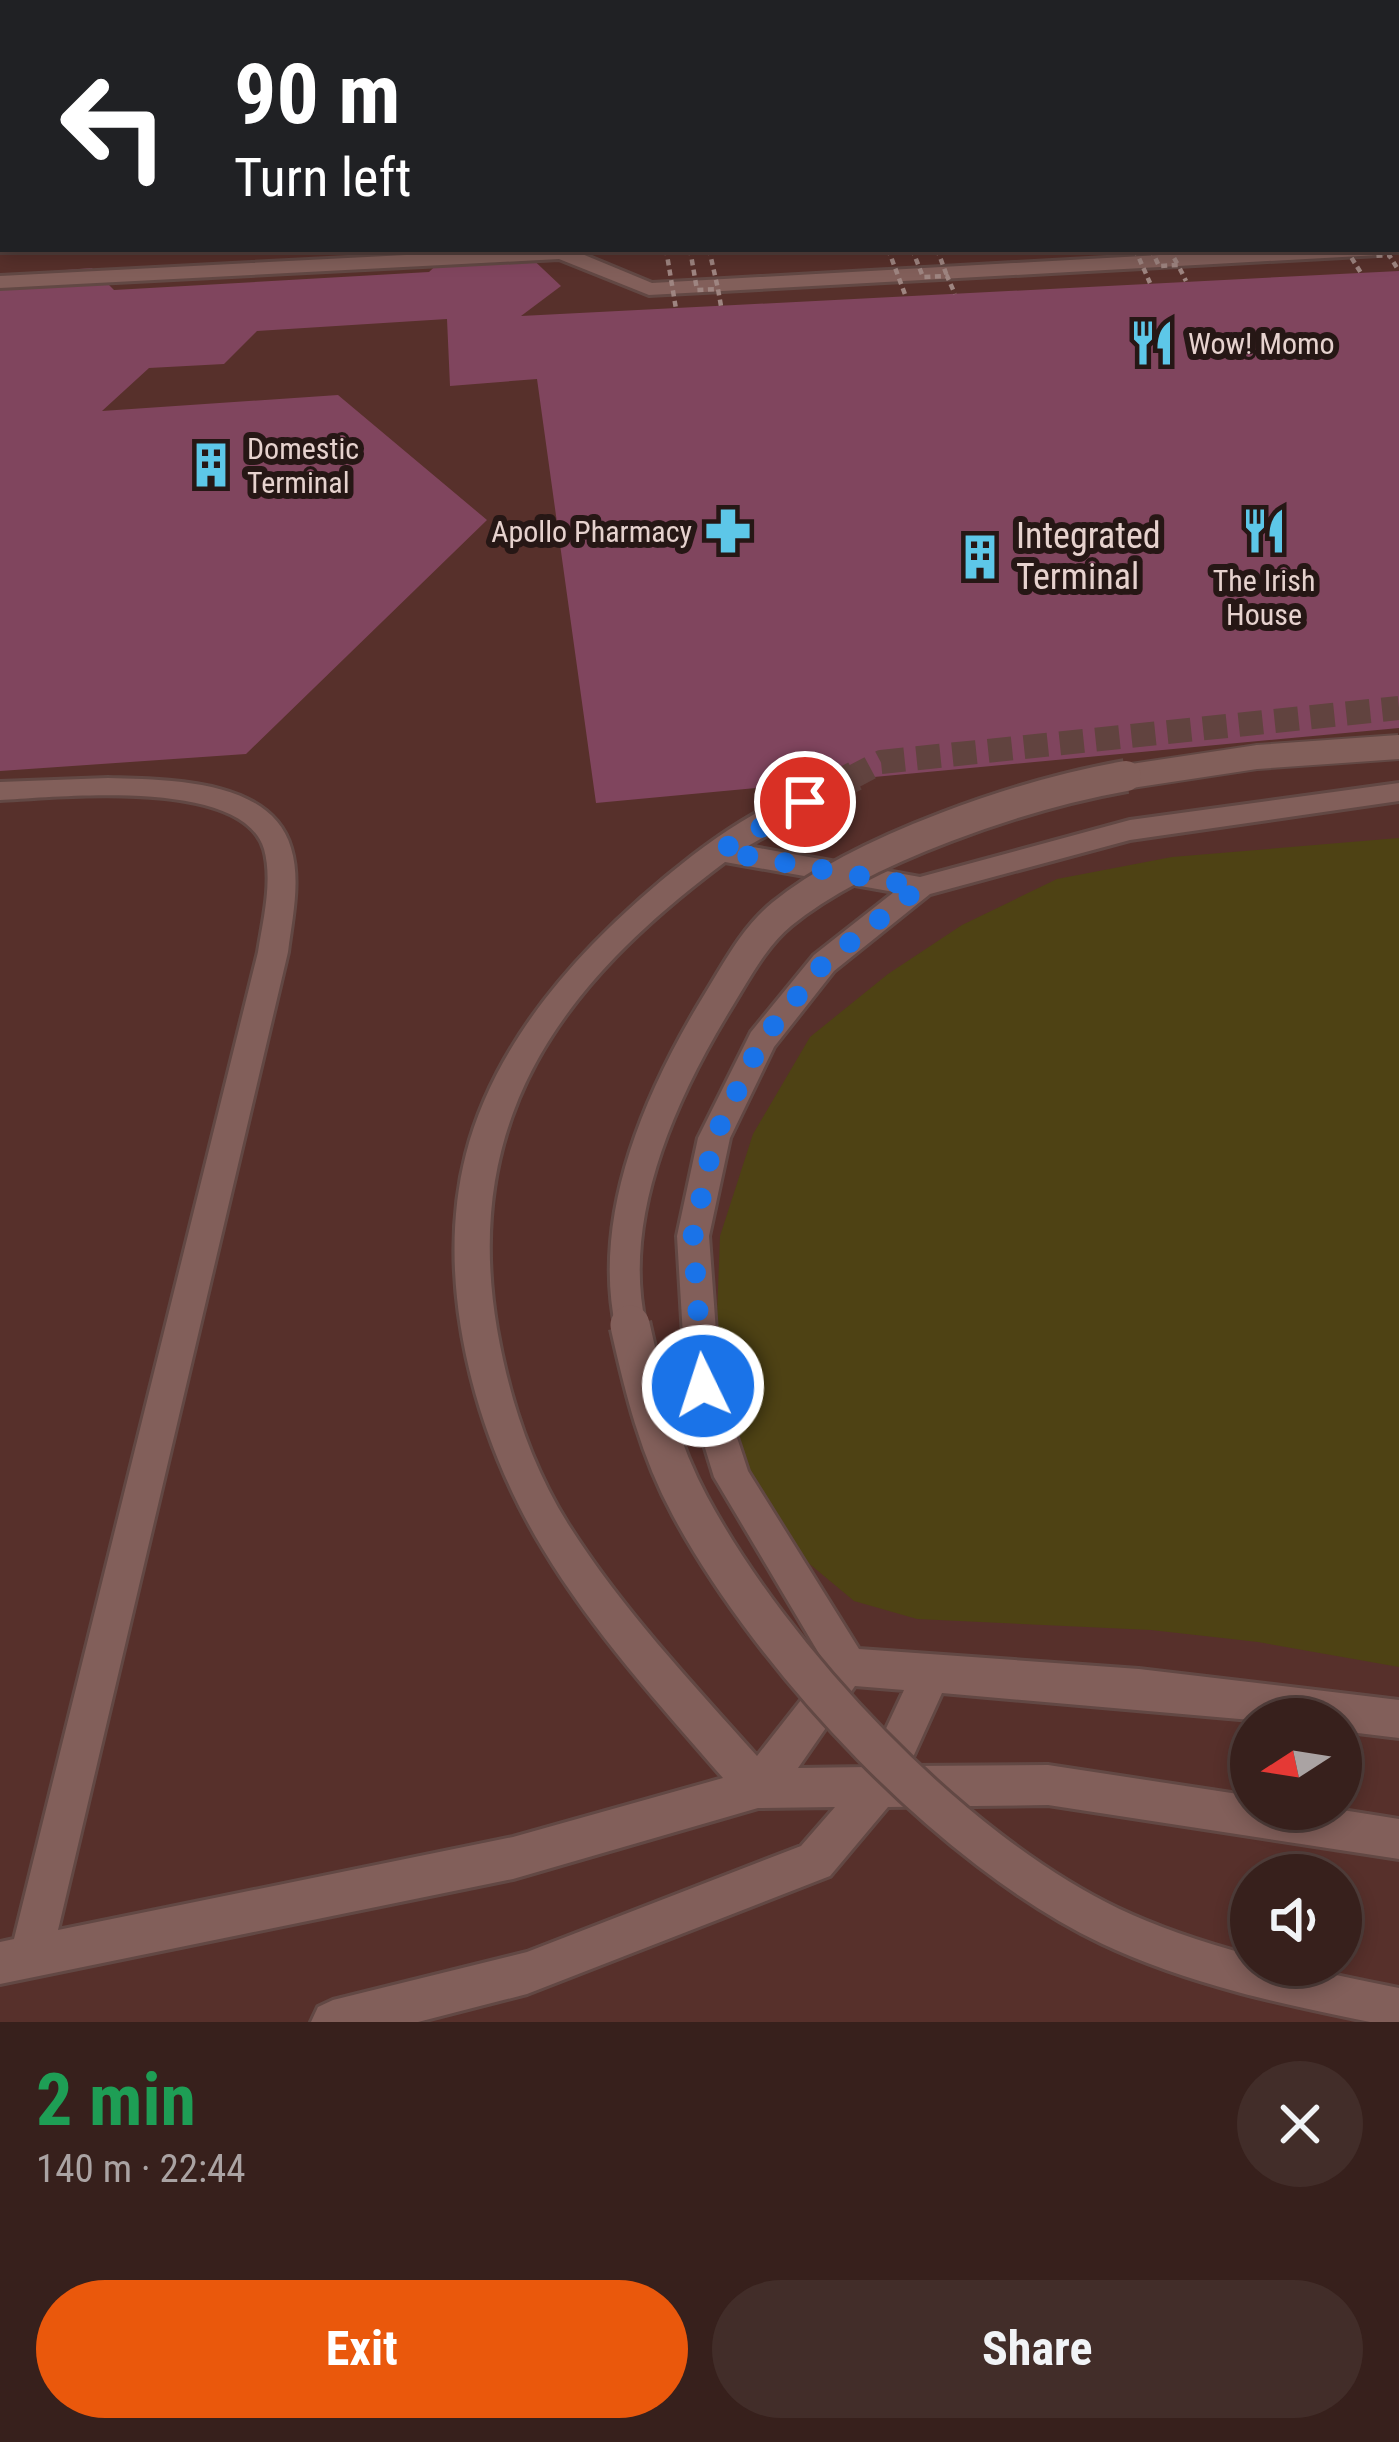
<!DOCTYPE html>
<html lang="en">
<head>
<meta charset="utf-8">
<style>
	:root { --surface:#37201c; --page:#422d29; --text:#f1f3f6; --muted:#aaa3a3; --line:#513e3b; --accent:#ea580c }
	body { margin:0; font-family:"Roboto Condensed",sans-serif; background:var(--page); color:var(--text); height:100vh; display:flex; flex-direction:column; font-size:45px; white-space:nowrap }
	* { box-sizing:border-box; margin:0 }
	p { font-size:39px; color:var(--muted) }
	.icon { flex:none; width:66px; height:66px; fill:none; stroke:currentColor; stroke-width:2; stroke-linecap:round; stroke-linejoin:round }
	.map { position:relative; height:2022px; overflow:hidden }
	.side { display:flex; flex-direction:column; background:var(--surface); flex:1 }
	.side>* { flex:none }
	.banner { position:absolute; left:0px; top:0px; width:1401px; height:252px; box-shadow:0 6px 18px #0003,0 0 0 3px var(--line); background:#202124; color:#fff; overflow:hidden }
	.needle { width:78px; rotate:258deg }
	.buttons { position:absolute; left:1230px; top:1698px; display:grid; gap:24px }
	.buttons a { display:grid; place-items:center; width:132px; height:132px; border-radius:50%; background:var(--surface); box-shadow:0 6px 18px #0003,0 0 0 3px var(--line); font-size:60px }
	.pin { position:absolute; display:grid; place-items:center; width:102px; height:102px; color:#fff; margin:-51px; border:6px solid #fff; border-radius:50%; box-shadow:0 3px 12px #0007 }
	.me { position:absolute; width:132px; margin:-66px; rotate:356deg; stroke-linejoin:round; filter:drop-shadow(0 0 9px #0008) }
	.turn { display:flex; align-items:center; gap:42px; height:252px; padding:0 36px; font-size:54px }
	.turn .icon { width:156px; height:156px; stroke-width:2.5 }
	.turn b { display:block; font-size:84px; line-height:102px }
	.round { display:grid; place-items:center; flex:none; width:126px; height:126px; border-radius:63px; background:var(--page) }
	.headline { display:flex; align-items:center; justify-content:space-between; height:204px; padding:0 36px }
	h1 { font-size:72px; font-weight:700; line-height:90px; color:#1e9e55 }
	.button { display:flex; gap:24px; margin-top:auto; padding:24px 36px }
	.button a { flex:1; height:138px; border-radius:72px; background:var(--accent); color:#fff; font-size:48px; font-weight:700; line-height:138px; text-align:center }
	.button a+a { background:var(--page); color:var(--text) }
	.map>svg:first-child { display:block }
	.built { fill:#57302b; fill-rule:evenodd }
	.green { fill:#4e4214 }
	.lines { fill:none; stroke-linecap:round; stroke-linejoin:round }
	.taxiway { fill:#765a56; fill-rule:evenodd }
	.building { fill:#80455e }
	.minor-tunnel-far1 { stroke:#61433f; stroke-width:24; stroke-dasharray:24 12; stroke-linecap:butt }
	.minor-tunnel { stroke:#61433f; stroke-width:30; stroke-dasharray:30 15; stroke-linecap:butt }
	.minor-casing { stroke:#624844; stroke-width:6 }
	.minor { fill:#825f5a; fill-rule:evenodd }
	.minor-bridge-far2-casing { stroke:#624844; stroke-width:28; stroke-linecap:butt }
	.minor-bridge-far1-casing { stroke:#624844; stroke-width:36; stroke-linecap:butt }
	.minor-bridge-casing { stroke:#624844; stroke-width:45; stroke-linecap:butt }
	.path-bridge { stroke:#9e8581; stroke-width:4.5; stroke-dasharray:6 4.5; stroke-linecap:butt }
	.minor-bridge-far2 { stroke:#825f5a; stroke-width:24 }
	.minor-bridge-far1 { stroke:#825f5a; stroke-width:30 }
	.minor-bridge { stroke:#825f5a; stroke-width:39 }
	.route { stroke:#1a73e8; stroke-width:21; stroke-dasharray:0 37.8 }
	.labels { text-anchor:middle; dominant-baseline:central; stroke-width:12; stroke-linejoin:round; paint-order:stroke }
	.far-poi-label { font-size:30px; fill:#e6d2ce; stroke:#261715; text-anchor:start }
	.poi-label { font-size:36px; fill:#e6d2ce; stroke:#261715; text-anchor:start }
</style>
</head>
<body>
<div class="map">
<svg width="1399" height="2022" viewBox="0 0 1399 2022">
	<rect width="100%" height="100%" fill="#492a26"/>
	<path class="built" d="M0,0H1399V2022H0ZM3,3H1398V249H3ZM1251,1719H1341V1809H1251ZM1251,1875H1341V1965H1251Z"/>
	<path class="green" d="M1399,838V1667L1258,1642L1151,1630L917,1619L854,1601L782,1541L740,1458L716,1342L720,1236L753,1134L810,1037L888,974L962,925L1057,879L1172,857Z"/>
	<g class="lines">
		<g class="taxiway">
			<path d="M0,0L36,3H3V37Z"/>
			<path d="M218,0H371L216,3Z"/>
		</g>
	</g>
	<path class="building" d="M525,252L561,286L521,316L1399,271V728L596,803L537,379L450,386L447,319L257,331L224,364L149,368L102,411L338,395L487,520L246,754L0,771V275L92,268L114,290L429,272L448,254Z"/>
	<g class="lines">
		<path class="minor-tunnel-far1" d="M849,779L881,762L1399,708"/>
		<path class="minor-tunnel" d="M805,801L855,776"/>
		<g class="minor-casing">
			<g id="minor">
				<path d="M522,249H570L652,283L1269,249H1389L1379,255L649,295L559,259L0,288V276Z"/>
				<path d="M108,778C166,780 271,778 291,848C301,881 292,919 288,952L58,1930L513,1837L723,1778C659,1704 593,1632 543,1549C475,1437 433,1283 466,1154C486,1075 535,1004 592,945C642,894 736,811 805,792L819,801L815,808L748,846L920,877L1130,820L1399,783V801L1130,840L930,894L834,971L774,1047L730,1138L709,1236L720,1386L748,1471L859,1649L1139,1669L1399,1700V1738L1341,1731V1719L1251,1720L942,1693L909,1766L1048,1765L1251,1796V1809H1336L1399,1819V1859L1048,1805L888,1807L830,1876L527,1994L418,2022H311L318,2007L333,2000L527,1952L801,1846L835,1807L758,1808L513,1879L0,1984V1942L14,1939L258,952C263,920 273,881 264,849C242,777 59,797 0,800V782ZM725,862L894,892L814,955L751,1032L698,1138L677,1236L686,1386L714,1477L827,1667L757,1756C691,1682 622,1609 568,1524C531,1465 509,1398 497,1329C461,1117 562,984 725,862ZM855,1686L904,1690L868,1767L798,1768Z"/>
			</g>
		</g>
		<use href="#minor" class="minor"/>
		<g class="minor-bridge-far2-casing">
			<path id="minor-bridge-far2" d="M1112,779L1257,757L1399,747"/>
		</g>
		<g class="minor-bridge-far1-casing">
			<path id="minor-bridge-far1" d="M631,1328C606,1217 661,1094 718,1001C737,970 754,937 782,914C863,848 1024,794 1126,776"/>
		</g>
		<g class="minor-bridge-casing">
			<path id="minor-bridge" d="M630,1325C644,1388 659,1449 690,1506C773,1660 951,1850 1110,1926C1201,1969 1301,1988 1399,2008"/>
		</g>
		<g class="path-bridge">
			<path d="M666,249L676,309"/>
			<path d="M690,249L697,290L718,289L721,306"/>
			<path d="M709,249L718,289"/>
			<path d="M888,249L906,297"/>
			<path d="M912,249L923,277L947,276L955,294"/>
			<path d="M937,249L947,276"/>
			<path d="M1135,249L1150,283"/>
			<path d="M1151,249L1159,266L1178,265L1186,281"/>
			<path d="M1169,249L1178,265"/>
			<path d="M1346,249L1361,273"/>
			<path d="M1370,249L1374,256L1389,255L1399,271"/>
		</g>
		<use href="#minor-bridge-far2" class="minor-bridge-far2"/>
		<use href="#minor-bridge-far1" class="minor-bridge-far1"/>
		<use href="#minor-bridge" class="minor-bridge"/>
	</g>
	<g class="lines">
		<path class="route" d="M703,1386L693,1236L714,1138L762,1040L824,963L920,887L720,851L805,802"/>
	</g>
	<defs>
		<g id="restaurant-bare" transform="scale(3.6)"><path d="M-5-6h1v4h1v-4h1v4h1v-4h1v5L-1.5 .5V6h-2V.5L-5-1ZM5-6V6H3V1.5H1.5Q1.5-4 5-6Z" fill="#5dc7e8" stroke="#261715" stroke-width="2.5" paint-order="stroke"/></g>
		<g id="building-bare" transform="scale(3.6)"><path d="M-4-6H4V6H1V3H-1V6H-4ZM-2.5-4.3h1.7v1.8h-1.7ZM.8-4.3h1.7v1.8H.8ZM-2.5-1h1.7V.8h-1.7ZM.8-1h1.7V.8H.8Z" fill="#5dc7e8" stroke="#261715" stroke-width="2.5" paint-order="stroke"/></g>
		<g id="pharmacy-bare" transform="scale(3.6)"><path d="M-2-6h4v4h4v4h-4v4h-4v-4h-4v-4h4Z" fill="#5dc7e8" stroke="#261715" stroke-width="2.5" paint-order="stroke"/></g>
	</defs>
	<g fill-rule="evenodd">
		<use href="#restaurant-bare" x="1152" y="343"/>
		<use href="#building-bare" x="211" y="465"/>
		<use href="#pharmacy-bare" x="728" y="531"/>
		<use href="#restaurant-bare" x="1264" y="531"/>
		<use href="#building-bare" x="980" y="557"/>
	</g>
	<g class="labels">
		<g class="far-poi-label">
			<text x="1188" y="343">Wow! Momo</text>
			<text x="247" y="448">Domestic<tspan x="247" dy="34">Terminal</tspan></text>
			<text x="692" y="531" text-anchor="end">Apollo Pharmacy</text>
			<text x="1264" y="580" text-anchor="middle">The Irish<tspan x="1264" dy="34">House</tspan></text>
		</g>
		<g class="poi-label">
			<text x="1016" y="536">Integrated<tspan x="1016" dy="41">Terminal</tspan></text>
		</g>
	</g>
</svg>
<div class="buttons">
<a><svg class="needle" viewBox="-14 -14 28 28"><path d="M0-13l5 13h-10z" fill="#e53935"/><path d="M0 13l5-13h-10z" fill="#aaa3a3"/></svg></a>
<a><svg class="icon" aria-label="sound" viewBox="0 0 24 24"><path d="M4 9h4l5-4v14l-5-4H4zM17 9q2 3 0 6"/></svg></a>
</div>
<div class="pin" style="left:805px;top:802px;background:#d93025"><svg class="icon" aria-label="arrive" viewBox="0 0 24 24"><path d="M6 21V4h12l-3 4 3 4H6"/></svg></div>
<svg class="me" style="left:703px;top:1386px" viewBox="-20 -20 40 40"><circle r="17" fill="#1a73e8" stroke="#fff" stroke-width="3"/><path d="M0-11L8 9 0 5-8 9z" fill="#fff"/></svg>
<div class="banner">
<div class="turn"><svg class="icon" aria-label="left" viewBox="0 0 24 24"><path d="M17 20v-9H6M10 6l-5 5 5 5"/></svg><div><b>90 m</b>Turn left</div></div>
</div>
</div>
<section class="side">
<div class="headline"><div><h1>2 min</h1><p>140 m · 22:44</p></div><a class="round"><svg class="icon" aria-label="close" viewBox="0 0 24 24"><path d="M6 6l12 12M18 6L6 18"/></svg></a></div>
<div class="button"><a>Exit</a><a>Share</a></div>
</section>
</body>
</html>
